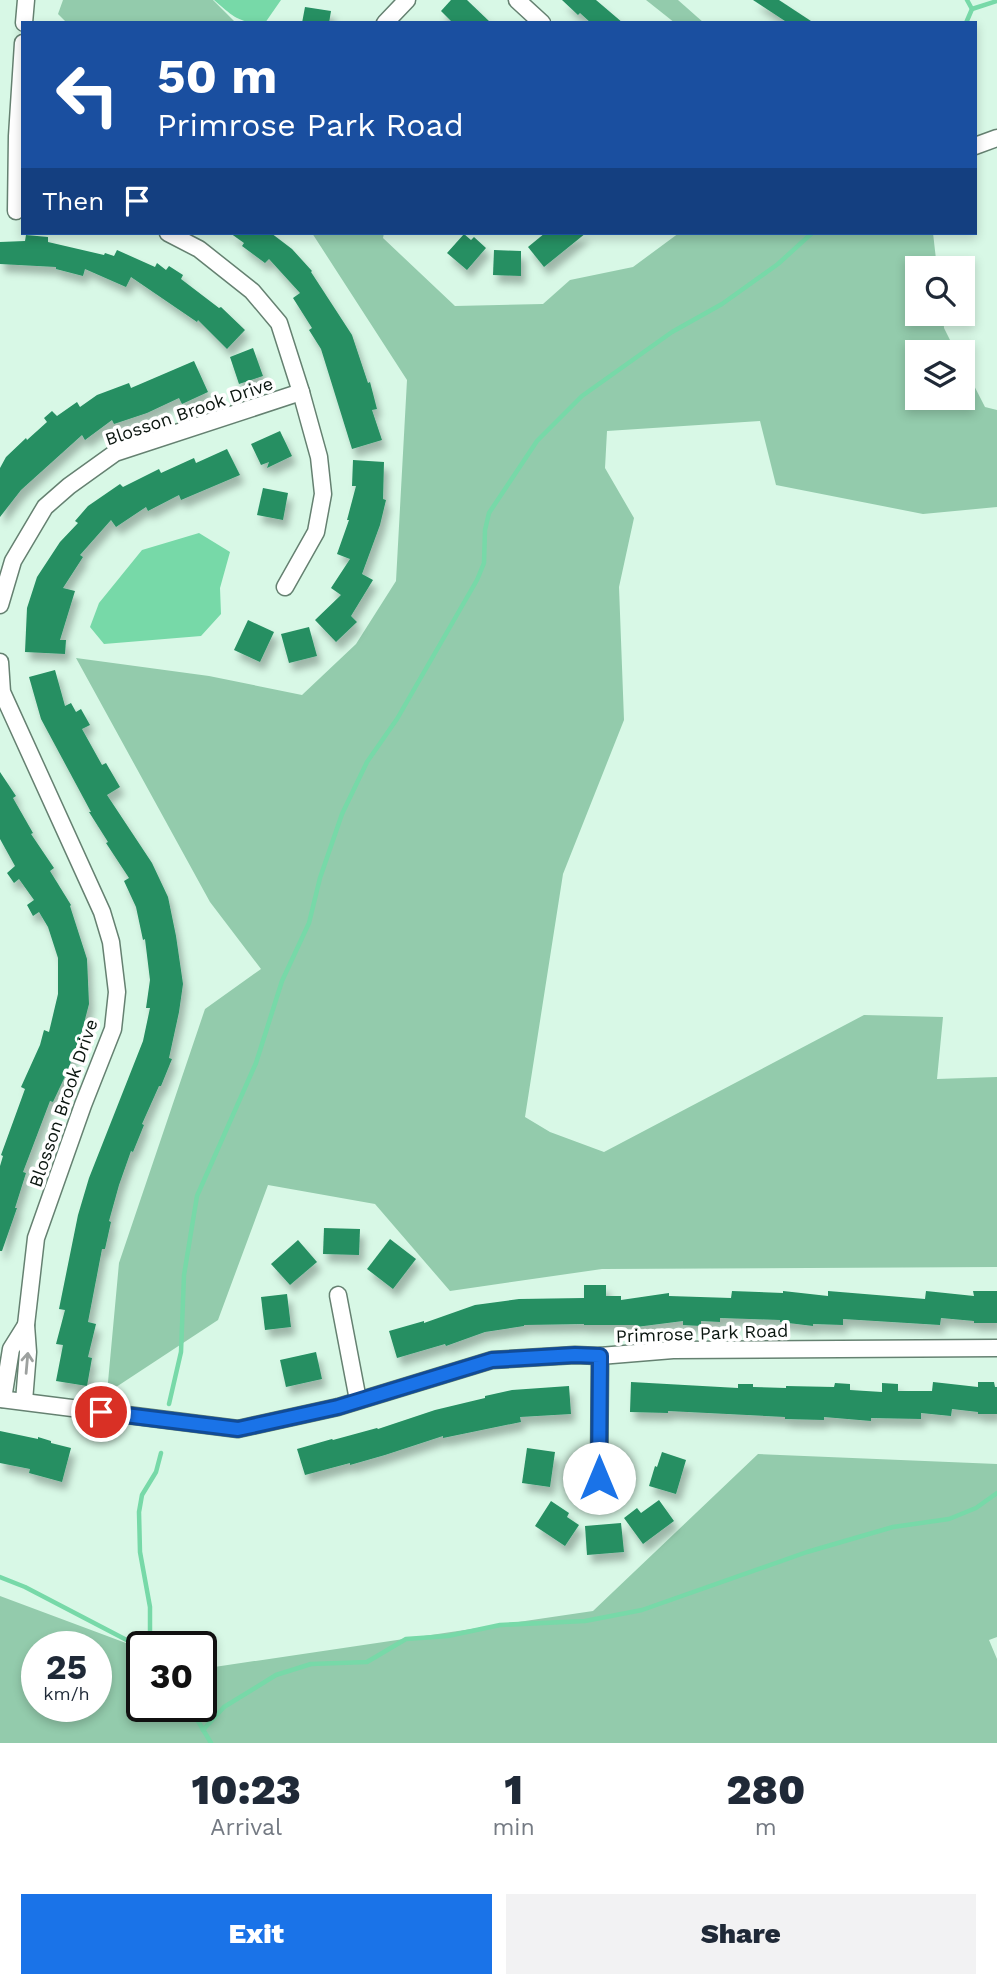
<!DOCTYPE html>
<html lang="en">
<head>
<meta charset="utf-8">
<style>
	:root { --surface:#fff; --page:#f2f2f3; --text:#1f2937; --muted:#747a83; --accent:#1a73e8 }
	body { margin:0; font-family:"Work Sans",sans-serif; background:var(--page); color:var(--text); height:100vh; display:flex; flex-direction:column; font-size:26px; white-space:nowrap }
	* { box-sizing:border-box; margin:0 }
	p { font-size:23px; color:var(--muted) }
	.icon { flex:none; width:38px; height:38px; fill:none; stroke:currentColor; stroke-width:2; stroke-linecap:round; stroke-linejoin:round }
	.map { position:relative; height:1743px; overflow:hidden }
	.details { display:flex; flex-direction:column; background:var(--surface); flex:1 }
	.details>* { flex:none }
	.top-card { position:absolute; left:21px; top:21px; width:956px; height:214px; border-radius:0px; box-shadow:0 4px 10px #0003; background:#1a4fa0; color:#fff; overflow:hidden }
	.controls { position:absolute; left:905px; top:256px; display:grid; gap:14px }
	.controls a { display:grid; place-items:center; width:70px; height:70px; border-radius:0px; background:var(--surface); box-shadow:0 4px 10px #0003; font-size:35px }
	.speed { position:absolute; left:21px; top:1631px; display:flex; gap:14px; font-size:35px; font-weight:700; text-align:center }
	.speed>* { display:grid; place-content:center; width:91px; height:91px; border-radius:50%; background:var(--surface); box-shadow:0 4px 10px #0003; line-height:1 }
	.speed small { font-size:18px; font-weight:400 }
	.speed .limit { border:4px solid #111; border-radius:10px; background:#fff; color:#111 }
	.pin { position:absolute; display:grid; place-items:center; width:60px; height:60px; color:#fff; margin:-30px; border:4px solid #fff; border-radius:50%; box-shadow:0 2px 7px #0007 }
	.me { position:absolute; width:77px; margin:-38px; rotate:0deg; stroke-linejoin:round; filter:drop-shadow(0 0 5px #0008) }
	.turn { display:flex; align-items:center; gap:24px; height:147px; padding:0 21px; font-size:32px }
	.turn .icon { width:91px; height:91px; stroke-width:2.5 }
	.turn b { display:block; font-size:49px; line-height:60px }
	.then { display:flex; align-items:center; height:66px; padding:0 21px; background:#0003; gap:14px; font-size:26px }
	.eta { display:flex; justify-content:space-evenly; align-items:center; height:119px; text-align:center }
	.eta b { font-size:42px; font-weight:800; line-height:49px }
	.action { display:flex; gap:14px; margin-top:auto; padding:14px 21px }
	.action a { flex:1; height:80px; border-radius:0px; background:var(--accent); color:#fff; font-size:28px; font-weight:800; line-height:80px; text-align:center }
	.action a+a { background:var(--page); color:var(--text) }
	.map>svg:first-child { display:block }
	.green { fill:#93cbac; fill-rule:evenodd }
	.water { fill:#77d9a8 }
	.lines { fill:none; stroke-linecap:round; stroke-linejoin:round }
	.stream { stroke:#77d9a8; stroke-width:4.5 }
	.building { fill:#258f62; filter:url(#shadow) }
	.street-casing { stroke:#658171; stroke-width:19 }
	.street { stroke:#fff; stroke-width:16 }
	.oneway { stroke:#9da19f }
	.route-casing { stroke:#114b97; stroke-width:18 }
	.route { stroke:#1a73e8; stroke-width:12 }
	.labels { text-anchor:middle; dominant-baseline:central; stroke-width:7; stroke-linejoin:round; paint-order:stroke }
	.street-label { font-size:18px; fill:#0a150f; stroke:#fff }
</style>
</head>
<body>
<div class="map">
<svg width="997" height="1743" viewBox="0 0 997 1743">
	<defs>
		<filter id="shadow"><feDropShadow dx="4.5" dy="8" stdDeviation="3.5" flood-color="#0004"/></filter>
	</defs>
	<rect width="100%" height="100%" fill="#d8f8e6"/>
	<g class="green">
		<path d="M63,0H213L236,23H67L58,14Z"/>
		<path d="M646,0H678L704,23H675Z"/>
		<path d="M312,233H384L383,238L455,306L543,304L570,280L633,267L679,233H933L937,268H917V313H943L944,328L956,352H917V397H962L963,364L985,407L997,410V507L923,514L776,485L760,421L607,431L605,468L634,518L619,587L624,720L563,874L525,1117L550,1132L604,1152L864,1015L943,1017L937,1079L997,1077V1267L602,1269L450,1291L375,1204L268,1185L218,1320L107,1393L119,1263L205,1009L261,969L210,902L76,658L209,676L302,695L356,644L396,581L407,380Z"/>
		<path d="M758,1454L997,1464V1637L989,1640L997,1659V1743H0V1596L142,1649V1706H201V1669L593,1611ZM37,1647H96V1706H37Z"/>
	</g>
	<g class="water">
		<path d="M214,0H281L265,23C238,23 234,17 214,0Z"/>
		<path d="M199,533L230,552L220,588L221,614L201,636L104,644L90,627L99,603L142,550Z"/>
	</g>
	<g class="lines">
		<g class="stream">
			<path d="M967,0L972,9"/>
			<path d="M966,23L972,9L997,1"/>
			<path d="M169,1404L181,1352L184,1275L197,1196L256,1063L282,981L309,923L320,878L342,814L367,762L397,719L477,580L484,563L485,530L489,513L537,441L582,396L672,332L722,304L778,264L812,233"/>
			<path d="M0,1577L25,1587L142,1648"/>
			<path d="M150,1647V1607L140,1552L139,1512L142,1495L156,1472L161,1453"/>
			<path d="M189,1706L211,1743"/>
			<path d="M203,1730L224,1707L276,1675L311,1664L367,1662L406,1639L448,1636L500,1625L585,1621L642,1610L807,1552L893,1527L949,1519L976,1508L997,1493"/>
		</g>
	</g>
	<g class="building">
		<path d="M451,0H467L491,23H453L441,11Z"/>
		<path d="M562,0H596L623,23H591L580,13L578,15Z"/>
		<path d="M753,0H779L814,23H788Z"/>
		<path d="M305,7L331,11L329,23H302Z"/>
		<path d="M230,233H271L292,249L312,271L311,272L352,335L368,383L370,382L377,409L372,410L382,440L352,449L321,349L309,330L312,328L293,298L300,293L269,259L265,263L242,246L244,243Z"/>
		<path d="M545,233H586L544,267L528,247Z"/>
		<path d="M464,234L471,240L474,237L486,248L467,270L447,253Z"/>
		<path d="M26,235L48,237V242L104,255L105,253L114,256L117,250L155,267L157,263L166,270L169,266L183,275L181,279L219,308L221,307L245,330L227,349L198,320L197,322L131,277L126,287L85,269L83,276L56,269V267L0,264V242L25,241Z"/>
		<path d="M494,250L521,251V276L493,275Z"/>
		<path d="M253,348L263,376L239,384L230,357Z"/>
		<path d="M194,361L208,392L182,404L179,398L147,413L114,424L112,420L85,440L82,435L21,490L0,517V468L6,457L26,438L27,440L47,422L44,418L52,411L57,416L77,402L80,407L97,395L129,383L131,388Z"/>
		<path d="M280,431L292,456L267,468L269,462L261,465L251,444Z"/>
		<path d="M227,449L240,475L181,500L179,495L148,511L146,507L116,527L111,520L80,555L83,557L63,588L75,591L60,640H66L65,654L25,652L27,608L37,577L60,542L78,523L75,521L88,506L120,484L123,487L159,469L161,473L194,458L196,463Z"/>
		<path d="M353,460L384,462L383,499L386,500L380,525L362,574L373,580L351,616L357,622L336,642L315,620L341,595L331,588L350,559L337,554L349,520H347L356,486H352Z"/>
		<path d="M263,488L288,493L283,520L257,515Z"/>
		<path d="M248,620L274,632L260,662L234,650Z"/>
		<path d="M309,627L317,656L289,663L281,634Z"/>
		<path d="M55,670L65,706L71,703L76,712L81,709L90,725L82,729L102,765L106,763L120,787L107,795L152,863L168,897L176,936L183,984L179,1012L169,1058L172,1059L161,1086H159L142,1124L144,1125L133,1152L131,1151L119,1185L109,1221L111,1222L105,1249H102L88,1322L96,1324L88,1357L92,1358L87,1386L56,1381L63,1345L56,1344L65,1310L59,1309L78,1215L89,1178L143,1041L150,1008H146L150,980L145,939L143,940L136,907L124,881L129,878L106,843L108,842L89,812H91L41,719L29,677Z"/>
		<path d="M0,772L16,796L13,798L33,833L31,834L54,868L50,871L71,905L70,906L87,959L89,1004L82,1031L68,1070L53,1102L50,1101L23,1172L26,1173L15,1208H17L2,1251H0V1166L3,1156L1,1155L25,1089L21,1087L40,1045L44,1030L49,1032L58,994V958L48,927L39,912L33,916L27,905L34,900L19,879L14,883L7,873L15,866L0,839Z"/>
		<path d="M324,1228L360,1229L359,1255L323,1254Z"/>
		<path d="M390,1239L416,1259L393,1289L367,1269Z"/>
		<path d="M298,1240L317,1262L290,1285L271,1264Z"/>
		<path d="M584,1285H606V1296H621V1300L669,1293V1296L731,1298L732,1291L783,1293V1291L828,1296V1291L925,1299L926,1291L974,1296L973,1291H997V1323H974V1321L941,1318L940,1325L843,1319V1325L813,1324V1326L780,1322V1320L720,1318V1322L701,1321V1326L683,1325V1321L636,1327V1325H584V1324L524,1325V1326L485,1332L446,1346L445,1344L397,1358L389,1331L424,1321V1323L475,1305L519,1299L584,1298Z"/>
		<path d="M287,1294L291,1327L265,1330L261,1297Z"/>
		<path d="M316,1352L322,1379L286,1387L280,1360Z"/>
		<path d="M631,1382L738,1388V1384H753V1387L786,1388V1386L834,1387L835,1383L850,1384V1390L882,1392V1383L898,1384V1391H932L933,1382L978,1387V1382H994L995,1387H997V1414H978V1412L952,1409L951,1416L921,1413V1419L871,1418V1421L824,1417V1420L785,1419V1417L668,1411V1413L630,1412Z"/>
		<path d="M569,1386L571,1414L520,1417L521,1422L443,1438V1436L385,1455L350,1465V1463L305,1475L297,1449L332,1439L333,1440L377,1428L378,1429L435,1410L485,1398V1396L512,1390Z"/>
		<path d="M0,1431L38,1439V1437L51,1441V1443L71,1448L62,1482L29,1473L30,1469L0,1463Z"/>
		<path d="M527,1448L555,1452L550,1487L522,1483Z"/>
		<path d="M662,1452L686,1460L676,1494L649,1486L655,1466L657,1467Z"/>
		<path d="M659,1500L674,1521L643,1544L624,1518L637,1508L641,1513Z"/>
		<path d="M551,1501L569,1513L567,1517L579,1525L565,1546L535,1526Z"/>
		<path d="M621,1523L624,1552L587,1555L585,1526Z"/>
	</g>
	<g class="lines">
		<g class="street-casing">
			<g id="street">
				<path d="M517,0L542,23"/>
				<path d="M24,23L26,0"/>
				<path d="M385,23L407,0"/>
				<path d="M975,146L997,138"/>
				<path d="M16,211L17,136L23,43"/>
				<path d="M168,233L199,249L252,291L279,323L301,392L319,457L323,494L316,532L285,587"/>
				<path d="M0,605L13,561L45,507L69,486L115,453L301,392"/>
				<path d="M0,662L2,692L102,912L111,942L117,992L113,1029L83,1105L36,1238L26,1325L28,1352L24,1401"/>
				<path d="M338,1295L358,1400"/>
				<path d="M0,1399L238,1429L338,1407L492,1360L575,1355L600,1356L673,1350L997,1348"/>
				<path d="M3,1399L11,1349L26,1325"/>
				<path d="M599,1478L600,1356"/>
			</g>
		</g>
		<use href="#street" class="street"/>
	</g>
	<defs><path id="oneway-shaft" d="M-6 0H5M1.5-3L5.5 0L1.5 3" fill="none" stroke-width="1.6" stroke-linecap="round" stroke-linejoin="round" transform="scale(1.75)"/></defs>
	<use class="oneway" href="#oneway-shaft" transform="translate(27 1363) rotate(-85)"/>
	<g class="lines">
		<g class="route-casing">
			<path id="route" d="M101,1412L238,1429L338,1407L492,1360L575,1355L600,1356L599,1478"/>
		</g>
		<use href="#route" class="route"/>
	</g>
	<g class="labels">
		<g class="street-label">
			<text transform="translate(189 411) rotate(-19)">Blosson Brook Drive</text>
			<text transform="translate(63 1103) rotate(-71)">Blosson Brook Drive</text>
			<text transform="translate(702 1333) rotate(-2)">Primrose Park Road</text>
		</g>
	</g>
</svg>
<div class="controls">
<a><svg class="icon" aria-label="search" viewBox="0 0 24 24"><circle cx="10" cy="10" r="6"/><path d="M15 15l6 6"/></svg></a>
<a><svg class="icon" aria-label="layers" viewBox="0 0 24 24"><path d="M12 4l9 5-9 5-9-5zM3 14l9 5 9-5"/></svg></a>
</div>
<div class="speed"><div>25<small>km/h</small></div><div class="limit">30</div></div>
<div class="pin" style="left:101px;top:1412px;background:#d93025"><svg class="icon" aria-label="arrive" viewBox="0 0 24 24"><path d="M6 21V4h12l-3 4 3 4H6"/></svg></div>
<svg class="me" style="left:599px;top:1478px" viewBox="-20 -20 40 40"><circle r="19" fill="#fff"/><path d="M0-13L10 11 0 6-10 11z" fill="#1a73e8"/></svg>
<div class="top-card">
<div class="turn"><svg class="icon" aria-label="left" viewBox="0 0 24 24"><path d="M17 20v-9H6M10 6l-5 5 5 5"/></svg><div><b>50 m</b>Primrose Park Road</div></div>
<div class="then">Then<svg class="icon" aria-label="arrive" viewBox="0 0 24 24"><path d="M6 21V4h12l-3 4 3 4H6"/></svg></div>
</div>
</div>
<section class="details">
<div class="eta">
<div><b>10:23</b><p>Arrival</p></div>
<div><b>1</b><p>min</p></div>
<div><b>280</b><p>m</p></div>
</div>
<div class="action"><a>Exit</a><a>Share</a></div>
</section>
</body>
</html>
